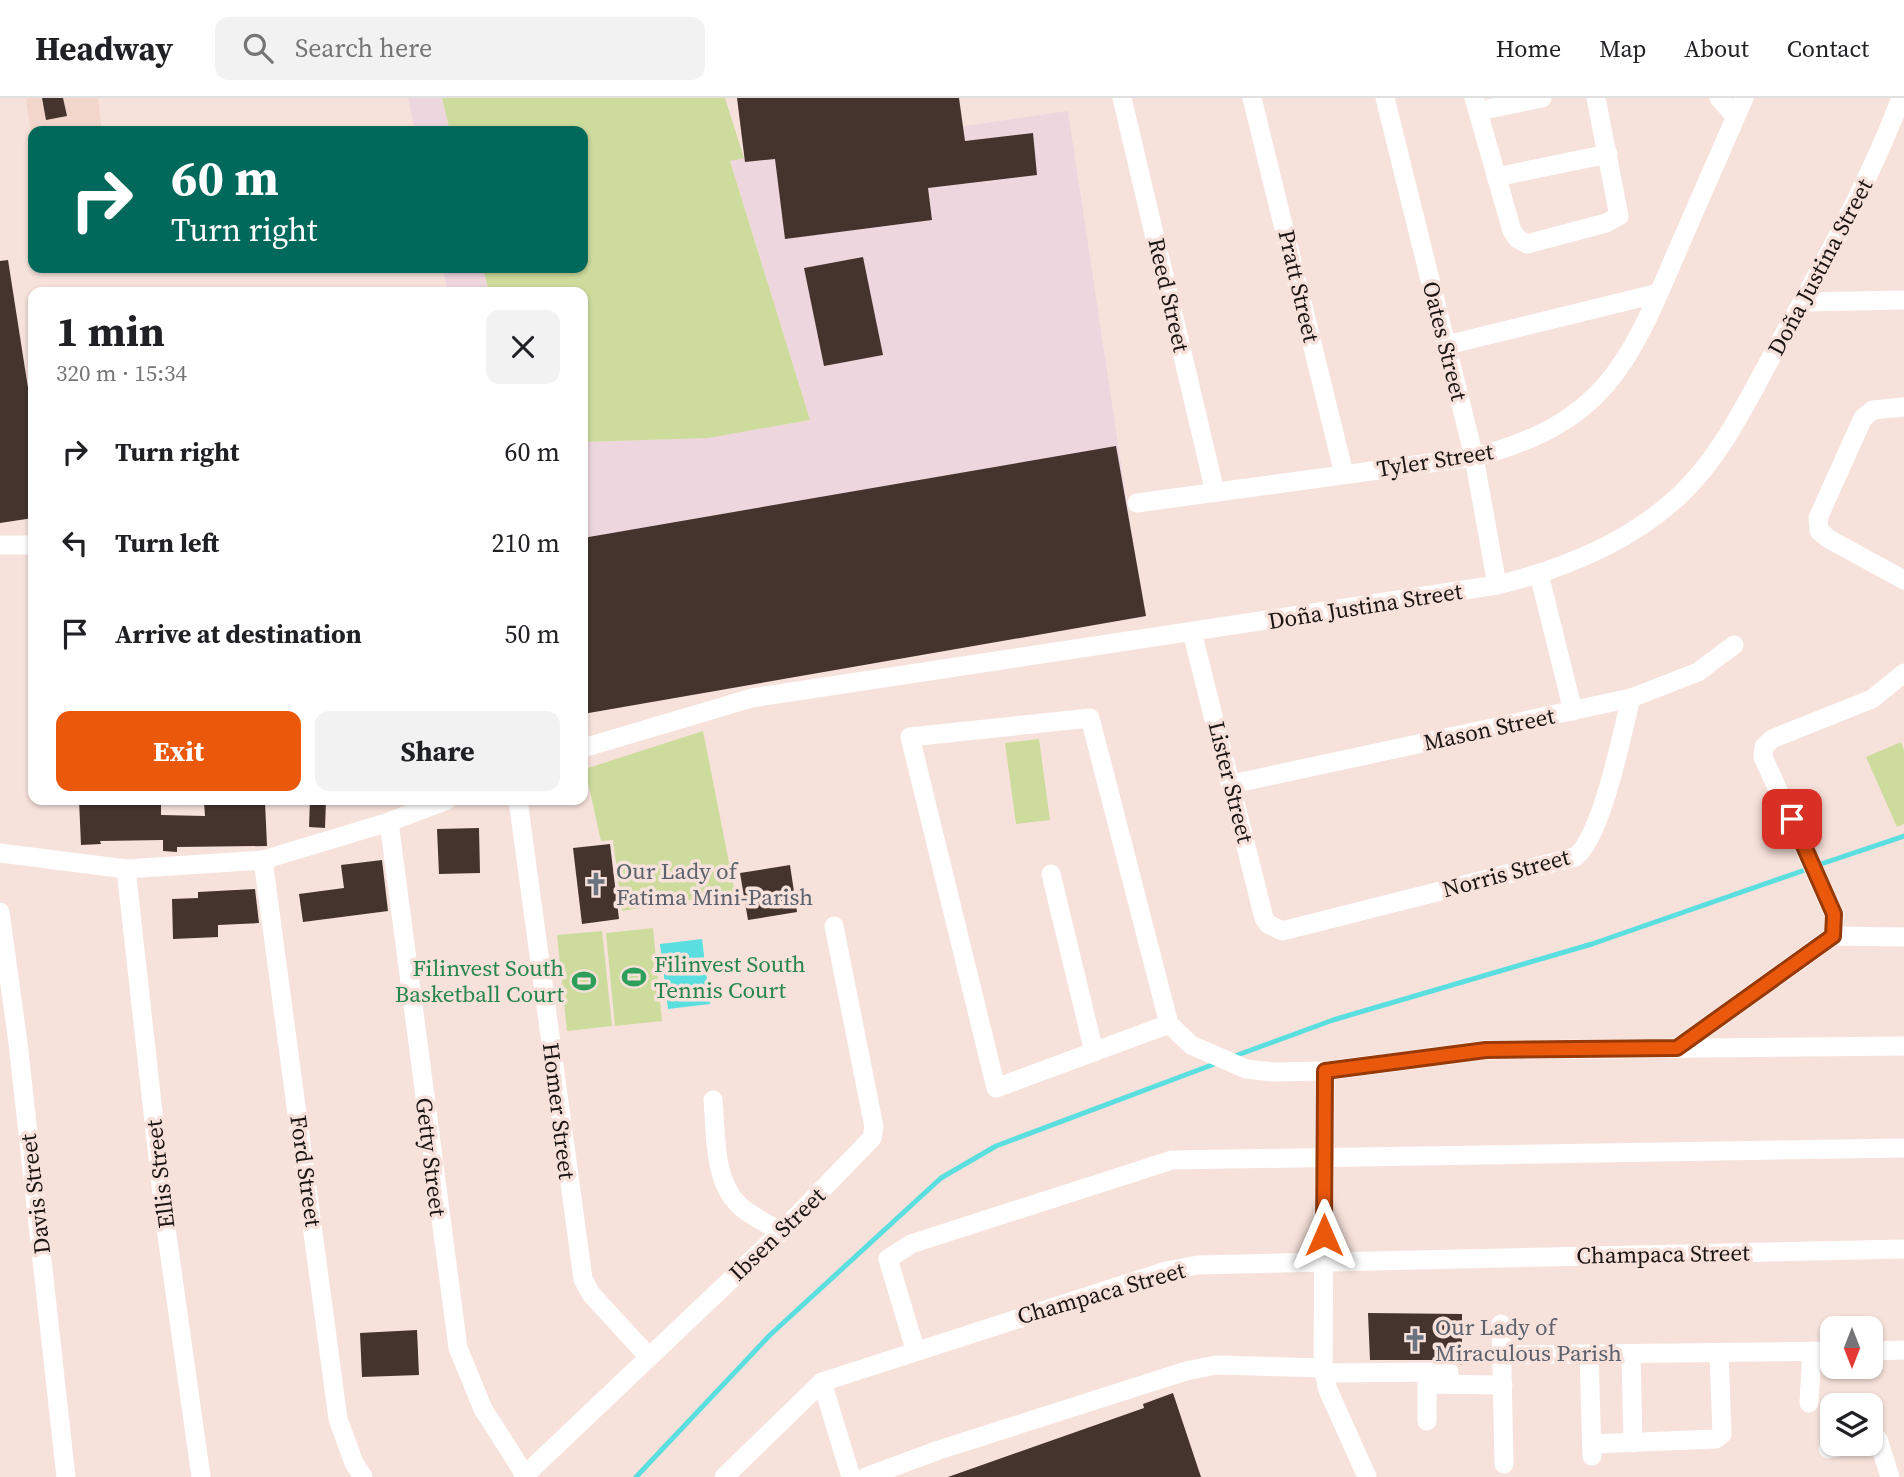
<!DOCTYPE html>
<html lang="en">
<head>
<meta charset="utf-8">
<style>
	:root { --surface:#fff; --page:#f2f2f2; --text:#202124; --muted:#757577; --line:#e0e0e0; --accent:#ea580c }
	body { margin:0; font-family:"Source Serif 4",serif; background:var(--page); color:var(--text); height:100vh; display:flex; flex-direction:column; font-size:26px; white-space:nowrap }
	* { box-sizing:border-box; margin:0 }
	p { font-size:23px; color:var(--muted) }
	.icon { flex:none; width:38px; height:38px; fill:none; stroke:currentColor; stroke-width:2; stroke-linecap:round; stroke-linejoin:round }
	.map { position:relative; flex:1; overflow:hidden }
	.details { position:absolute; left:28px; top:189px; width:560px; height:518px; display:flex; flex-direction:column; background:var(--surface); border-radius:14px; box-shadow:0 2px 5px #0004 }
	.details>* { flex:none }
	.top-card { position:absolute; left:28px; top:28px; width:560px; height:147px; border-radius:14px; box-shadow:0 2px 5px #0004; background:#00695c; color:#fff; overflow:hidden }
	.needle { width:46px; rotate:180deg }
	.fabs { position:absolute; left:1820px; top:1218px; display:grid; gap:14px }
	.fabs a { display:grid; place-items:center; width:63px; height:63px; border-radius:14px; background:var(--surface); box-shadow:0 2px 5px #0004; font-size:35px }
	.pin { position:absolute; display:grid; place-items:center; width:60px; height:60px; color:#fff; margin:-30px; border-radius:14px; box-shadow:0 4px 10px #0006 }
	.me { position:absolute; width:77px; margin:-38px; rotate:0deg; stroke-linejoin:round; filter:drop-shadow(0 0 5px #0008) }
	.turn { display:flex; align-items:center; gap:24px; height:147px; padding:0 28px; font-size:32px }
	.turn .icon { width:91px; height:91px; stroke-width:2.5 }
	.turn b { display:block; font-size:49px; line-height:60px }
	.round { display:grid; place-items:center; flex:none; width:74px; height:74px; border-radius:14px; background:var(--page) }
	.overview { display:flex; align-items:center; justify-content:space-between; height:119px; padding:0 28px }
	h1 { font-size:42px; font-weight:700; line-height:52px }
	.button { display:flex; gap:14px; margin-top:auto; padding:14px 28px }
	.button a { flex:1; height:80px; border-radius:14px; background:var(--accent); color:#fff; font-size:28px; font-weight:700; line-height:80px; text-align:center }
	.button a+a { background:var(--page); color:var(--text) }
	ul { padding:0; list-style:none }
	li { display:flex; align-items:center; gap:21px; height:91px; padding:0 28px }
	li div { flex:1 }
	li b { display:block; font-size:26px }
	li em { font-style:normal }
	header { display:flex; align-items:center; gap:42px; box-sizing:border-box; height:98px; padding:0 35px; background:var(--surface); border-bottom:2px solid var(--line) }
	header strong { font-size:33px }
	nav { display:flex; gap:38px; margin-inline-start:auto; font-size:24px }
	.search { width:490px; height:63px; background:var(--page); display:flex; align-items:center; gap:18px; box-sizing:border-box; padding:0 24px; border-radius:14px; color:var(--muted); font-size:26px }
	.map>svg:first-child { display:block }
	.built { fill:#f2d6cb }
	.industrial { fill:#eed6df }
	.green { fill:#cddb9d }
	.water { fill:#5bdedf }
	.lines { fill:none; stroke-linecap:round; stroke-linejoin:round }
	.stream { stroke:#5bdedf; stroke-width:5 }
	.building { fill:#44342d }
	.street { stroke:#fff; stroke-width:19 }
	.route-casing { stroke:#983908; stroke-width:18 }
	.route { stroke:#ea580c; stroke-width:12 }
	.labels { text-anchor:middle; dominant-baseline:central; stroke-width:7; stroke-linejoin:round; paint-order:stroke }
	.street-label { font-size:23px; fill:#1c1513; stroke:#f7e2db }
	.worship-label { font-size:23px; fill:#5b616d; stroke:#f7e2db; text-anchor:start }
	.leisure-label { font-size:23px; fill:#27864d; stroke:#f7e2db; text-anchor:start }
</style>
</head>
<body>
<header>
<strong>Headway</strong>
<div class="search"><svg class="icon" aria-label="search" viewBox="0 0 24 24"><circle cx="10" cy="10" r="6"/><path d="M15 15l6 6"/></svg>Search here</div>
<nav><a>Home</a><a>Map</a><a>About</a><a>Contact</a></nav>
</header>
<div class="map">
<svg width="1904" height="1379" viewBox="0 0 1904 1379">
	<rect width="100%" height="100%" fill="#f7e2db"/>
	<path class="built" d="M26,0H98L102,33H33V52Z"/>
	<g class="industrial">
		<path d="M408,0H442L450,33H415Z"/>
		<path d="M1068,13L1144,519L583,605V344L708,340L810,322L730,62Z"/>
		<path d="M443,170H483L489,194H448Z"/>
	</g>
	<g class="green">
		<path d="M442,0H725L744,60L730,63L810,322L708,340L583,344V194H489L483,170H583V33H450Z"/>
		<path d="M703,633L735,795L622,813L613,742L601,743L585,671Z"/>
		<path d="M1039,641L1050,722L1016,726L1005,645Z"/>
		<path d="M1901,644L1904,652V726L1897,729L1866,659Z"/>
		<path d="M653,830L662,923L615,928L606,835Z"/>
		<path d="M602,833L612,928L567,933L557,837Z"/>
	</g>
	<path class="water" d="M702,841L710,906L668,911L660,846Z"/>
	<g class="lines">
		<g class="stream">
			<path d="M1818,767L1904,738"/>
			<path d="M1232,959L1333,922L1592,846L1808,771"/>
			<path d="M636,1379L770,1237L941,1080L996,1048L1217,965"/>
		</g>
	</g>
	<g class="building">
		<path d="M42,0H63L67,18L46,22Z"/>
		<path d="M737,0H959L965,43L1033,35L1037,77L928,90L932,122L785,141L775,61L745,64Z"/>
		<path d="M863,159L883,257L824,268L804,170Z"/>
		<path d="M8,162L33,322V420L0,425V163Z"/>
		<path d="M1116,348L1146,518L583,616V440Z"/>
		<path d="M79,702H139V706H161V717L205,718L204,704L219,702H237V705L265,704L267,748L177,749V754L163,753V742L100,743L101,746L81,747Z"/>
		<path d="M310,702H326L325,730L309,729Z"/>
		<path d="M479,730L480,775L439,776L437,731Z"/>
		<path d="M610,746L619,821L582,826L573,750Z"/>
		<path d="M382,762L388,813L303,824L299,796L344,790L341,767Z"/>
		<path d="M790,767L797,814L748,822L740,775Z"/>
		<path d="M255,791L259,825L218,827V839L173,841L172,801L198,800V794Z"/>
		<path d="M1368,1215L1462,1216V1267L1449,1262H1370Z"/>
		<path d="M417,1232L419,1277L362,1279L360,1235Z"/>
		<path d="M1173,1295L1201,1379H948L1144,1310L1143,1306Z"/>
	</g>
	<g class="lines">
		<g class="street">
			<path d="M1122,0L1215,394"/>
			<path d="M1252,0L1344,376"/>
			<path d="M1385,0L1474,359L1497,487"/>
			<path d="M1474,0L1512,133L1518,141L1527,146L1606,125L1619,118L1596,0"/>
			<path d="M1719,0L1735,18"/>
			<path d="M1478,13L1542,0"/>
			<path d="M1496,79L1608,56"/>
			<path d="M1802,204L1904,202"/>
			<path d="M1447,247L1659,195"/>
			<path d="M1904,309L1873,312L1863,320L1818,420L1819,433L1829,441L1904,482"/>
			<path d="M1137,405L1474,359C1605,326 1629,266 1678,151C1700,100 1722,50 1744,0"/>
			<path d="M0,447H33"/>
			<path d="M1539,476L1573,613"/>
			<path d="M1192,534L1264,820L1268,826L1282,833L1575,759C1602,739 1622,635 1631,600"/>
			<path d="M583,650L752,600L1497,487C1564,471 1630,444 1680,397C1722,357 1746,305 1773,256C1820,173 1867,89 1901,0"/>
			<path d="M1232,686L1631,600L1698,574L1734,547"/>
			<path d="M518,702L583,1181L591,1196L648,1258"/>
			<path d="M389,724L458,1250L483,1311L525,1377"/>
			<path d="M0,755L126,771L263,762L389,724L447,702"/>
			<path d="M263,762L338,1321L354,1365L363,1379"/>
			<path d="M126,771L165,1123L201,1379"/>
			<path d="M1051,776L1094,954"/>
			<path d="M0,814L18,945L66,1379"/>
			<path d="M1833,838L1834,816L1763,659L1764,649L1772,641L1872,601L1904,575"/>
			<path d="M1169,926L996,990L910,639L1090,620L1169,926L1191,947L1246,971L1273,974L1325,973L1486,952L1904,948"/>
			<path d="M1677,950L1833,838L1904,839"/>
			<path d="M1325,973L1323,1270L1328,1292L1367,1379"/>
			<path d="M713,1002C716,1034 713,1083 739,1107C750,1118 767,1125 781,1134"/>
			<path d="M1501,1226L1504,1366"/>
			<path d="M915,1251L888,1161L911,1146L1172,1062L1904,1050"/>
			<path d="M1871,1253L1904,1252"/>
			<path d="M1589,1256L1592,1358"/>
			<path d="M1631,1256L1633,1345"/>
			<path d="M1502,1257L1832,1253"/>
			<path d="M1324,1275L1449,1274"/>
			<path d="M822,1284L851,1379"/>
			<path d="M1809,1305L1812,1253"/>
			<path d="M1427,1323V1286L1503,1287"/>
			<path d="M1871,1343L1878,1341L1890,1379"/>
			<path d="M1592,1346L1716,1341L1722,1336L1719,1255"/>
			<path d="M1828,1351L1854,1346"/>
			<path d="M523,1379L781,1134L872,1040L874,1029L834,828"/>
			<path d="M724,1379L822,1284L1166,1173L1198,1167L1904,1151"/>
			<path d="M866,1379L939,1352L1186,1273L1216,1267L1323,1270"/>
		</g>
	</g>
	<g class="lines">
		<g class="route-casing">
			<path id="route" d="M1324,1137L1325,973L1486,952L1677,950L1833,838L1834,816L1792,721"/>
		</g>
		<use href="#route" class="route"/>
	</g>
	<defs>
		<g id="church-bare" transform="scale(1.89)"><path d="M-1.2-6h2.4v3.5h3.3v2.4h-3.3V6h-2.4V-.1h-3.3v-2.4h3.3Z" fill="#6b7280" stroke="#f7e2db" stroke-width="2.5" paint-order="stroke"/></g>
		<g id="stadium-bare" transform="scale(1.89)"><path d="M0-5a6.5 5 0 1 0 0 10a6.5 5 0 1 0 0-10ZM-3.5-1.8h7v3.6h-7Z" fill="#2e9e5b" stroke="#f7e2db" stroke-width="2.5" paint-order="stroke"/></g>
	</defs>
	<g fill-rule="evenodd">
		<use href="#church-bare" x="596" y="786"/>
		<use href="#stadium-bare" x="634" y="879"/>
		<use href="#stadium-bare" x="584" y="883"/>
		<use href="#church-bare" x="1415" y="1242"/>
	</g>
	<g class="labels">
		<g class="street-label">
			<text transform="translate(1820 169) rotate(-62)">Doña Justina Street</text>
			<text transform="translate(1299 188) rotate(77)">Pratt Street</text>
			<text transform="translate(1169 197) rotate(77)">Reed Street</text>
			<text transform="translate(1445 243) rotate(76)">Oates Street</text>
			<text transform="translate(1435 362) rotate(-9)">Tyler Street</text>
			<text transform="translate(1365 508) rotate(-9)">Doña Justina Street</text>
			<text transform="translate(1489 631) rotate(-12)">Mason Street</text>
			<text transform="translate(1231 684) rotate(76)">Lister Street</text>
			<text transform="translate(1506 775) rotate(-15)">Norris Street</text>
			<text transform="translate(559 1013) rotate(83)">Homer Street</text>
			<text transform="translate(431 1059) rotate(83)">Getty Street</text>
			<text transform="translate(306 1073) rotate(82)">Ford Street</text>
			<text transform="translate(160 1076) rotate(-97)">Ellis Street</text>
			<text transform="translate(35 1096) rotate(-97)">Davis Street</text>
			<text transform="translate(777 1136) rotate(-44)">Ibsen Street</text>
			<text transform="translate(1663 1156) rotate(-1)">Champaca Street</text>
			<text transform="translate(1101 1195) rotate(-16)">Champaca Street</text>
		</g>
		<g class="worship-label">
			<text x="616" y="773">Our Lady of<tspan x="616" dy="26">Fatima Mini-Parish</tspan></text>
			<text x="1435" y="1229">Our Lady of<tspan x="1435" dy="26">Miraculous Parish</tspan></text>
		</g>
		<g class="leisure-label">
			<text x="654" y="866">Filinvest South<tspan x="654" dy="26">Tennis Court</tspan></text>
			<text x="564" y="870" text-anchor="end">Filinvest South<tspan x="564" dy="26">Basketball Court</tspan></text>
		</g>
	</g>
</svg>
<div class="fabs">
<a><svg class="needle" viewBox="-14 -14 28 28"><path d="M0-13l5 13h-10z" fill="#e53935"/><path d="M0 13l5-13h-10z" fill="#757577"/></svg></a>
<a><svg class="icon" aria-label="layers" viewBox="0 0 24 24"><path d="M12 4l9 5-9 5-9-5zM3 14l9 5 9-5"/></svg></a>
</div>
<div class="pin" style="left:1792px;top:721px;background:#d93025"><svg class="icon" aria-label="arrive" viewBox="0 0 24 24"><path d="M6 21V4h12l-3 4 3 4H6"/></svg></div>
<svg class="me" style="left:1324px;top:1137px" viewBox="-20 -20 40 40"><path d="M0-17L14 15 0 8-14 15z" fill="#ea580c" stroke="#fff" stroke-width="4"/></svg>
<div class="top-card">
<div class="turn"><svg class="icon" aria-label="right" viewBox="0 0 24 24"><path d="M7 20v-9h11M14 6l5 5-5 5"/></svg><div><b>60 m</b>Turn right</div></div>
</div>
<section class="details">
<div class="overview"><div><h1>1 min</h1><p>320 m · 15:34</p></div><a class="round"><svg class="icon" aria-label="close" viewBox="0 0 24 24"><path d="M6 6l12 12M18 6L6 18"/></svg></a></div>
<ul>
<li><svg class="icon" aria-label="right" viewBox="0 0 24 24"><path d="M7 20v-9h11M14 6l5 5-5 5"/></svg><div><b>Turn right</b></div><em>60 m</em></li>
<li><svg class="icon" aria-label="left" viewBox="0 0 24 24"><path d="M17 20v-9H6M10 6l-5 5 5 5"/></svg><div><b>Turn left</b></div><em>210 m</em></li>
<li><svg class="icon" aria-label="arrive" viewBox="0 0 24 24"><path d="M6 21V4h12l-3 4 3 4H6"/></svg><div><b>Arrive at destination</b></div><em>50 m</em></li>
</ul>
<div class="button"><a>Exit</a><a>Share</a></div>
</section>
</div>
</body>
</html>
